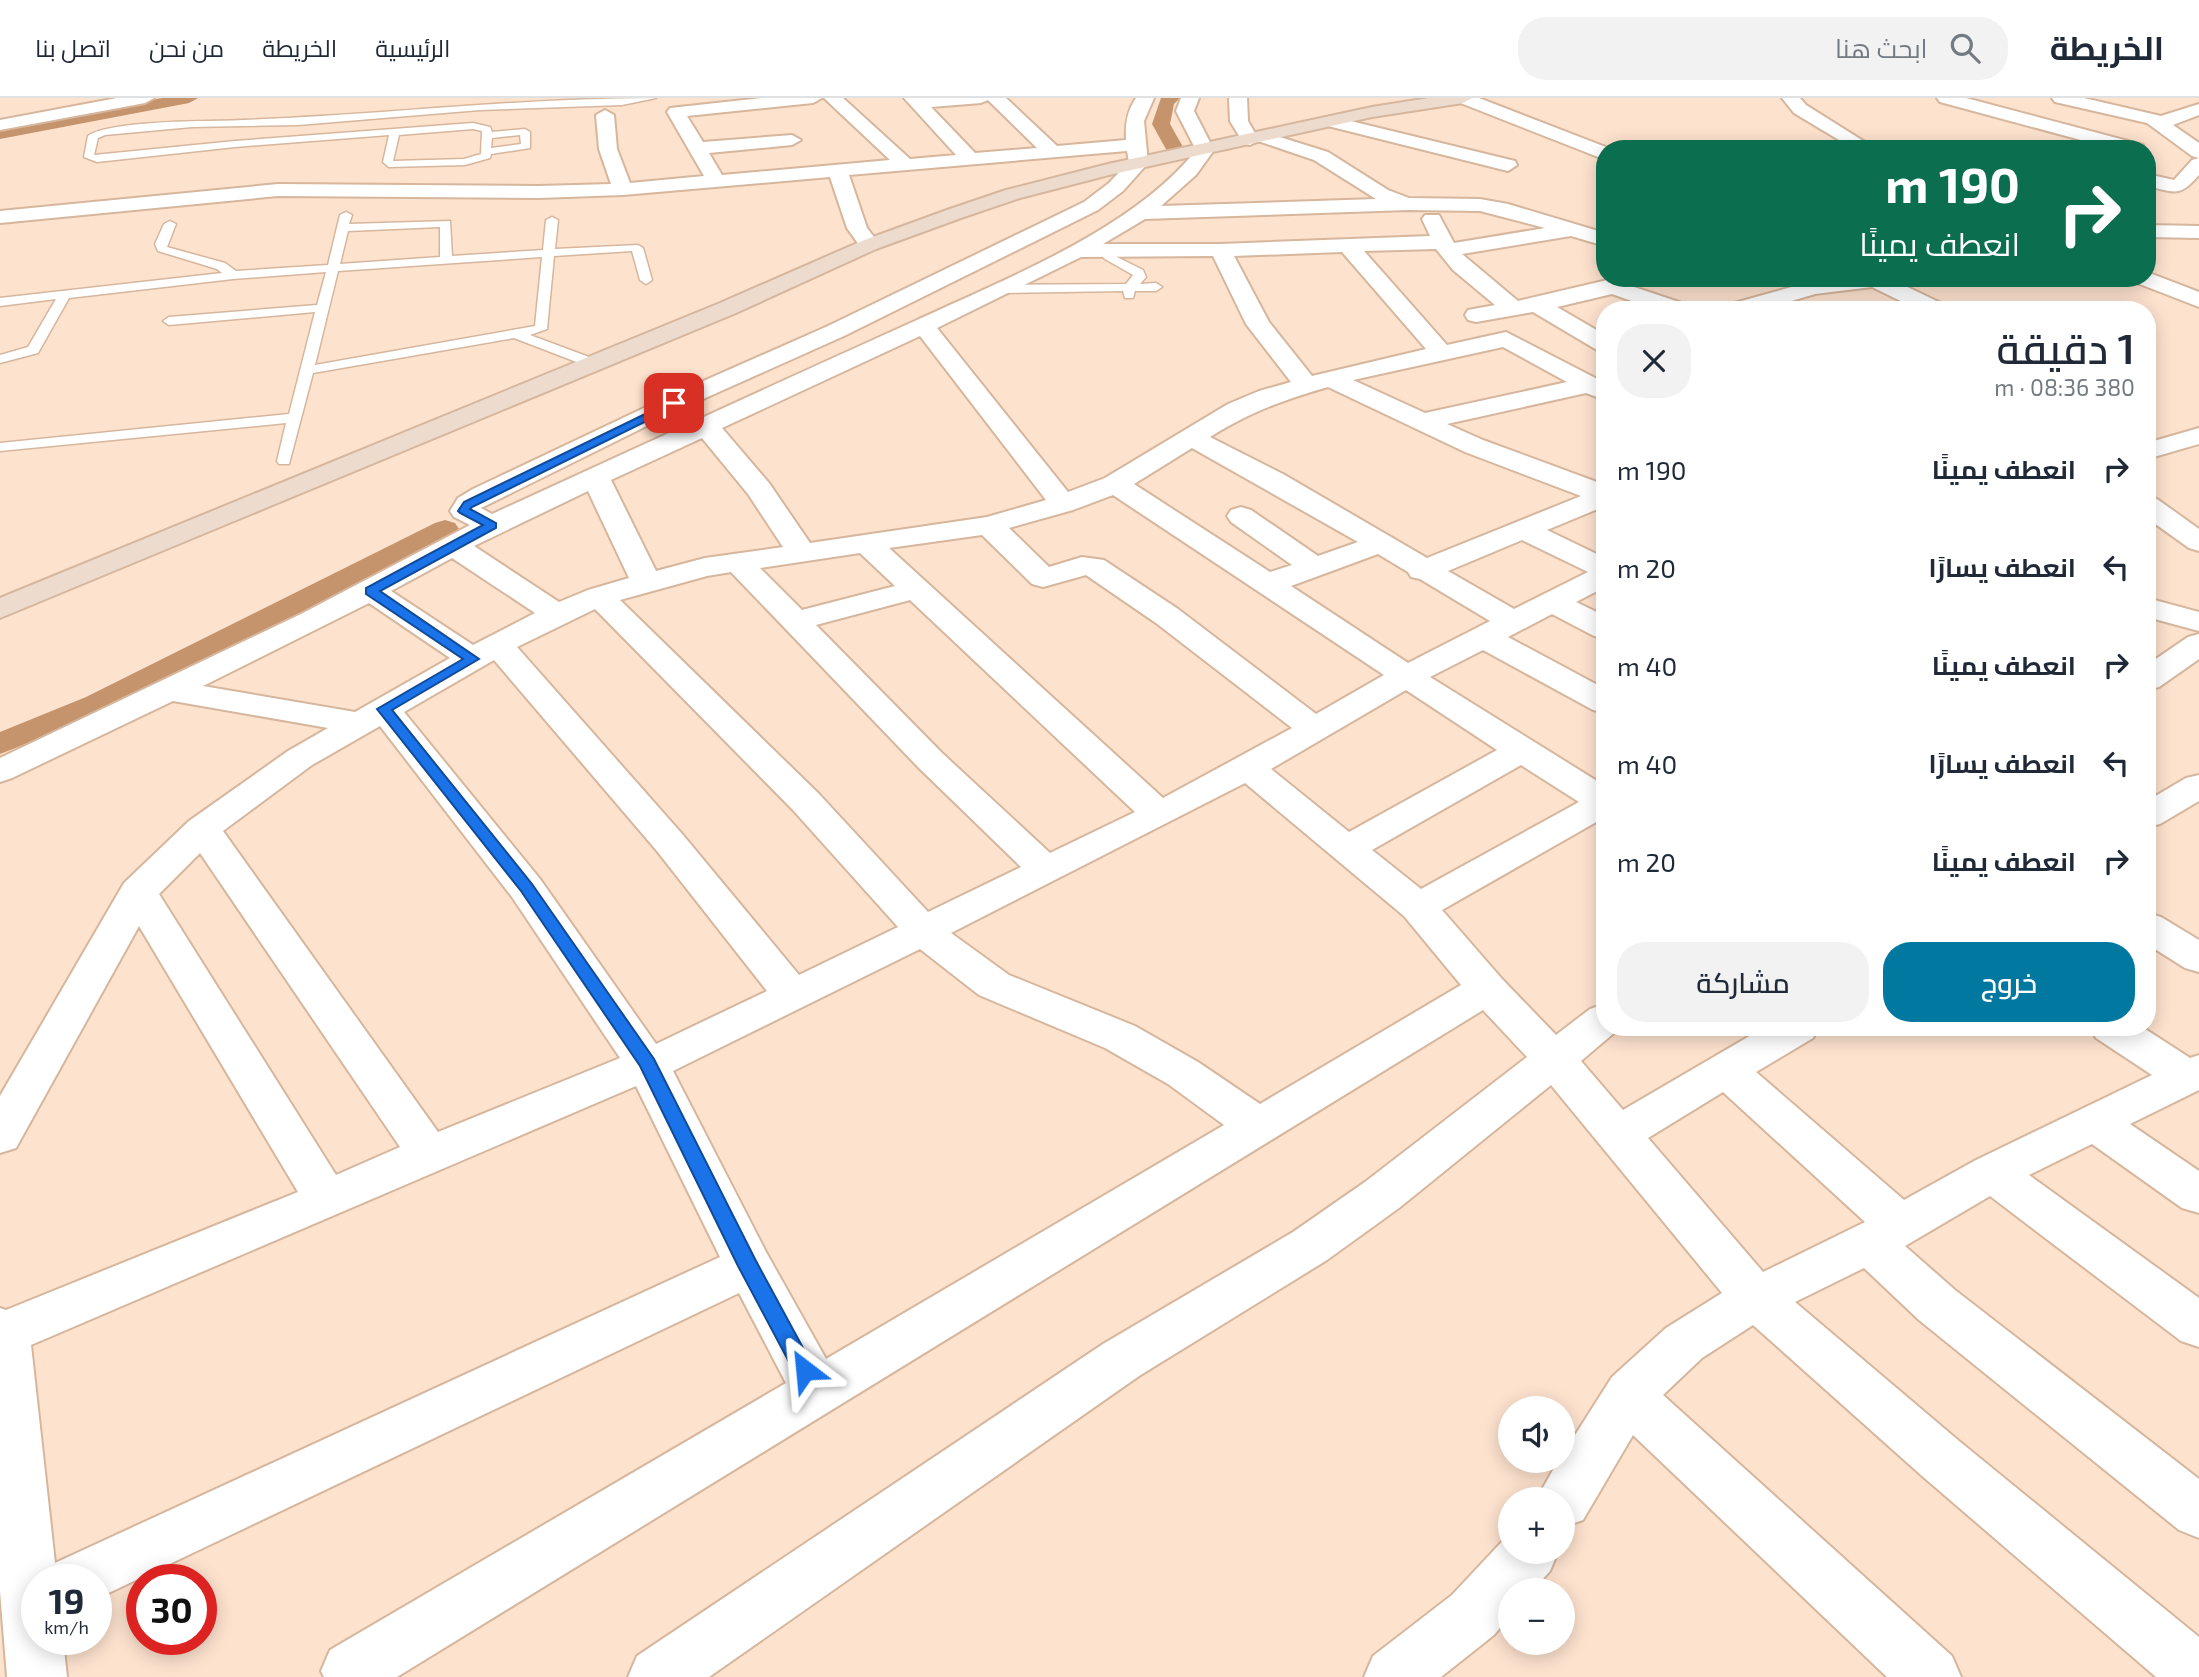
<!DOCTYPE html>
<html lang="ar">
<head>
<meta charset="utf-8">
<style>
	:root { --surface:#fff; --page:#f2f2f3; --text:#1f2937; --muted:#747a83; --line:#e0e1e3; --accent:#0078a0 }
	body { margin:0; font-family:"Exo 2",Cairo,sans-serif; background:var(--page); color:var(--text); direction:rtl; height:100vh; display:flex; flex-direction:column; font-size:26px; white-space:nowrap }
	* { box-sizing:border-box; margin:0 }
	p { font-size:23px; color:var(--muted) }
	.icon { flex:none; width:38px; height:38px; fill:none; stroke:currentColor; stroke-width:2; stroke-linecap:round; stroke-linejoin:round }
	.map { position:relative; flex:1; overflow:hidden; direction:ltr }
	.panel { position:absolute; left:1596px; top:203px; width:560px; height:735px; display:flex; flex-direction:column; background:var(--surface); border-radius:28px; box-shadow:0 4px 18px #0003; direction:rtl }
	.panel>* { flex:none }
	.banner { position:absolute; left:1596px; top:42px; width:560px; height:147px; border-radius:28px; box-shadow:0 4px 18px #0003; direction:rtl; background:#0b6e4f; color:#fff; overflow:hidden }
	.fabs { position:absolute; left:1498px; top:1298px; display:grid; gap:14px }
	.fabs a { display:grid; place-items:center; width:77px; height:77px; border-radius:50%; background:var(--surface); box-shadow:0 4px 18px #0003; font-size:35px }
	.speed { position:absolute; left:21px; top:1466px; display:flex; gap:14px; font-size:35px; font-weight:700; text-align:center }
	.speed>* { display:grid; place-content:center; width:91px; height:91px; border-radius:50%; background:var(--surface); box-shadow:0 4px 18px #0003; line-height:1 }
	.speed small { font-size:18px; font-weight:400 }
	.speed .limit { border:10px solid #d22; background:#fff; color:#111 }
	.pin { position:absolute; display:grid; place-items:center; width:60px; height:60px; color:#fff; margin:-30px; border-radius:14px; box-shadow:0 4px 10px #0006 }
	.me { position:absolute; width:77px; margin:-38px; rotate:331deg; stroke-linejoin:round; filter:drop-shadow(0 0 5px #0008) }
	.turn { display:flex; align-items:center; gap:24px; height:147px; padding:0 21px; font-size:32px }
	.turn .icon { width:91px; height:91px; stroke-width:2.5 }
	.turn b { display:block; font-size:49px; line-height:60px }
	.round { display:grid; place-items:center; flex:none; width:74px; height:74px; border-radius:28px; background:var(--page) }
	.summary { display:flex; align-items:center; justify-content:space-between; height:119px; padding:0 21px }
	h1 { font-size:42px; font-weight:600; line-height:52px }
	.button { display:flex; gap:14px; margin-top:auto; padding:14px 21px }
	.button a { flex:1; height:80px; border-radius:28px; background:var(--accent); color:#fff; font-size:28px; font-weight:600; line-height:80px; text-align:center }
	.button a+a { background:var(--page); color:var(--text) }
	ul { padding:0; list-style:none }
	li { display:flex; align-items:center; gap:21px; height:98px; padding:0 21px }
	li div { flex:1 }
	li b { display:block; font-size:26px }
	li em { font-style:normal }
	header { display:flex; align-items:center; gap:42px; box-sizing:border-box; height:98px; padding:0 35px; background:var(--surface); border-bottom:2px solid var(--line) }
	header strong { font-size:33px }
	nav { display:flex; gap:38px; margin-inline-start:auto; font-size:24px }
	.search { width:490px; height:63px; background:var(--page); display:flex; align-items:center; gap:18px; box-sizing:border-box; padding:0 24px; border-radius:28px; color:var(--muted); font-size:26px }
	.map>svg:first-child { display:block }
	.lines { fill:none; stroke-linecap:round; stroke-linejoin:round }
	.canal { fill:#c5946d; fill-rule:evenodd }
	.service-casing { stroke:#d6b69d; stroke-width:3 }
	.minor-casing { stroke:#d6b69d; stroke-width:4 }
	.secondary-casing { stroke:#d6b69d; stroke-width:4 }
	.service { fill:#fff; fill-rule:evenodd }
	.minor { fill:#fff; fill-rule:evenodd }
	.secondary { fill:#eddcce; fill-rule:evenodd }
	.route { fill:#1a73e8; stroke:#114b97; stroke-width:2 }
</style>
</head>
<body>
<header>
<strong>الخريطة</strong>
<div class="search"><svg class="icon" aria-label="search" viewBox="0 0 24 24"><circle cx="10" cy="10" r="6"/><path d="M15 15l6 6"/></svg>ابحث هنا</div>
<nav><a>الرئيسية</a><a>الخريطة</a><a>من نحن</a><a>اتصل بنا</a></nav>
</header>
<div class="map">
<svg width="2199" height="1579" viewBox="0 0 2199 1579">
	<rect width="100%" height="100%" fill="#fde2ce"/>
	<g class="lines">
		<g class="canal">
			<path d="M162,0H198L189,5L0,41V31Z"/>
			<path d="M1161,0H1180L1174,6L1170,26L1183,49L1181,53H1167L1152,26Z"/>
			<path d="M445,422L455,425L459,431L455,437L110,613L0,656V634L86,599L435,425Z"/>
		</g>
		<g class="service-casing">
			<g id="service">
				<path d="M656,0L622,7L480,12L298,27L192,29L105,37L98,40L94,57L235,43L473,25L490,29L492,34L525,31L530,34V50L491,56L490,60L465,67L389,69L383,64L389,37L235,49L97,64L84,59L88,38C104,25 184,23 208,23C358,20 506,0 656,0ZM473,31L482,33L481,56L464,61L393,63L399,37ZM520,37L521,46L491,50L492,40Z"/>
				<path d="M346,114L352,117L349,126L450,123L452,158L543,152L546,122L552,119L558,122L555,151L638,147L643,150L652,182L646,186L640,182L632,153L554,158L547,231L530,237L597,262V268H587L514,240L313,275L289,366H279L277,363L286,325L0,353V345L289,316L315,214L169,227L163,223L169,219L317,207L326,174L233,181L69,200L38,255L0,265V257L28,249L56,201L0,208V200L222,175L217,171L158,153L155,146L164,126L170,123L176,126L167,149L225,165L236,173L328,167L340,117ZM440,129V159L340,166L348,133ZM542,159L535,228L315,267L338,173Z"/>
				<path d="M1109,155L1143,172L1146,179L1140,186L1156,185L1162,189L1156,193H1135L1133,200H1125L1123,193L998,195L992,191L998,187L1126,186L1133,177L1105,161L1103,159Z"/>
			</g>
		</g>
		<g class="minor-casing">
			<g id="minor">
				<path d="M117,0H154L145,5L0,32V22Z"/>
				<path d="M762,0H822L813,5L687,18L703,44L792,37L801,42L792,47L709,55L722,77L890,62L824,0H843L910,61L956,57L904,0H1006L1057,48L1126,42C1125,26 1127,13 1136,0H1154L1144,23L1148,65L1123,93L1098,112L844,238L683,310L481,410L492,416C634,351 775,286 917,222C1007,180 1134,131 1196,52L1176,13L1181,0H1199L1194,13L1214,52L1196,77L1161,108L1376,101L1314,62L1258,43L1250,47L1244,46L1230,23L1229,0H1247L1248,23L1256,37L1264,34L1328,54L1388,92L1409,100L1480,101L1508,106L1605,135V148L1571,138L1462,156L1518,203L1616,180H1649L1646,185L1634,189L1688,207L1691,212H1657L1612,196L1557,209L1605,237V254L1597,252L1533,214L1476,224L1468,222L1465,217L1468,212L1495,207L1453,172L1436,151L1364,153L1447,247L1506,234L1605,285V302L1586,295L1447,326L1483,342L1605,387V408L1547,432L1605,460V489L1576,504L1605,518V540L1594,538L1552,516L1508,539L1605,591V615L1593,612L1483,552L1430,579L1605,688V719L1442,812L1502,881L1556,937L1590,911L1605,906V929H1621L1581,963L1623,1012L1765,929H1819L1813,940L1756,974L1904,1102L1976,1062L2152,977L2096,940L2090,929H2142L2190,960L2199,957V992L2130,1026L2199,1073V1115L2182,1110L2092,1046L2029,1077L2199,1200V1249L2181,1243L1990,1098L1905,1148L1955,1192L2199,1381V1440L2179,1432L1919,1222L1864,1170L1795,1204L1959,1343L2199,1539V1579H2156L1921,1377L1753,1227L1702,1260L1663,1297L1952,1558L1961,1579H1887L1633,1337L1583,1422L1563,1429V1402H1536L1558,1363H1563V1356L1612,1279L1666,1230L1722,1195L1551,987L1399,1110L1327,1162L1139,1278L709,1579H628L637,1558L1103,1246L1293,1134L1365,1084L1527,959L1483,912L397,1579H324L321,1573L330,1552L786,1285L739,1195L96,1501V1482H37V1542H63L67,1579H7L0,1493V1210L6,1212L298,1094L139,828L16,1050L0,1055V998L124,785L189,723L288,653L328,630L173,603L12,680L0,684V660L303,515L470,427L454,419L450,413L458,400L473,391L665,300L828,228L1084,104L1109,85L1129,64L1127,53L849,77L867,130L880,147L876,151H862L847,130L830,79L623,97L539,100L278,98L0,125V113L278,86L539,88L611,86L599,51L596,17L605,12L614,17L617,51L630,85L704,78L667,14L670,10ZM988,2L990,4L1037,50L975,55L931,9L981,5ZM1408,112L1480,113L1545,130L1454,145L1439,117H1425L1422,121L1430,138L1220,146H1103L1145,121ZM1342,154L1426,251L1312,278L1269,224L1234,158ZM1213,158L1246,226L1291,284L1259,293L1228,306L1105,380L1068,394L937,230L1081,159ZM920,238L1046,402L987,419L810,445L769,385L722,330ZM1503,249L1567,284L1425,315L1353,282ZM1328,289L1465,354L1581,398L1427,460L1283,376L1210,339C1250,314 1283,302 1328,289ZM702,340L748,396L783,449L705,460L656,473L611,382ZM1192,350L1358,444L1318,458L1251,412L1241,409L1231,412L1227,418L1231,424L1292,467L1270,474L1134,386ZM588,393L629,480L588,492L559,504L474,448ZM1113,397L1384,577L1316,616L1178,511L1104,462L1082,459L1049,469L1009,430L1073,412ZM982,437L1032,486L1043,489L1086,477L1156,525L1292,630L1163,700L889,450ZM1522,442L1588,474L1514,511L1448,473ZM860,455L895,488L802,512L760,470ZM1378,456L1408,474L1411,479L1420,481L1490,523L1408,565L1291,488ZM452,460L535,515L473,547L391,493ZM731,474L918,669L1021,769L928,814L819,696L620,502L707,478ZM910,502L1135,714L1050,755L942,655L816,527ZM369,505L450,560L355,614L203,588ZM595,511L793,712L898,829L799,877L683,737L517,549ZM494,562L657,753L767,893L656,946L540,781L404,614ZM1406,592L1497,652L1349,734L1271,671ZM380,628L512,799L620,960L438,1034L223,733L312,667ZM1521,667L1579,704L1421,791L1372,752ZM1245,685L1404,818L1461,887L1260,1006L1198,964L1135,928L1009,877L951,835ZM200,755L400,1049L336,1077L159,796ZM920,851L979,897L1105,950L1168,986L1224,1027L826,1261L766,1154L673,973ZM636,988L720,1159L55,1465L31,1247ZM1723,994L1865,1124L1763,1174L1648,1040Z"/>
				<path d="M1455,0H1479L1611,51H1605V61L1598,59L1458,4Z"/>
				<path d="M1782,0H1800L1806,7L1876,51H1854L1794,15Z"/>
				<path d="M1937,0H1966L2143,47L2145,51H2114L1940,4Z"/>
				<path d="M2052,0H2084L2161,18L2199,6V17L2173,27L2199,45V60L2192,58L2147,25L2055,4Z"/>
				<path d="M1330,18L1515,63L1517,67L1508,73L1324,27L1321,23Z"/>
				<path d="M2199,60V77C2179,100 2175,94 2147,88V76L2174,82L2192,62Z"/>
				<path d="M2147,127L2199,128V140L2147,139Z"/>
				<path d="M2147,174L2199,194V209L2137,185L2134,180H2147Z"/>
				<path d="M1837,180H1900L1897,184L1945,207L1948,212H1919L1872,189L1815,196L1761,212H1724L1727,207L1813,183Z"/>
				<path d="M2199,330V346L2147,361V345Z"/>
				<path d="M2147,399L2157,401L2199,431V453L2189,450L2147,420Z"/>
				<path d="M2147,500L2199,514V533L2147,519Z"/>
				<path d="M2199,536V561L2159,589L2147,592V567L2188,539Z"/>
				<path d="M2199,677V703L2160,726L2147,729V703L2186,680Z"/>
				<path d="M2147,815L2161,819L2199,842V874L2185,870L2147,846Z"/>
				<path d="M1510,1435V1454H1558L1550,1473L1532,1493H1510V1518L1494,1537L1441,1579H1364L1373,1558L1452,1497Z"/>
			</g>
		</g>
		<g class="secondary-casing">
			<path id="secondary" d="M1429,0H1472L1463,5L1372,19L1109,77L1020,100L961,120L876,151L736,215L0,520V500L720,205L862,143L947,112L1006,92L1108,66L1372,9Z"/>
		</g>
		<use href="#service" class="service"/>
		<use href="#minor" class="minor"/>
		<use href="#secondary" class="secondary"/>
	</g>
	<path class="route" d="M674,302L679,305L677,308L472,409L470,411L496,425V430L380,493L479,561L392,612L532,786L654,961L756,1163L815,1272L812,1279L805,1281L797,1279L738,1168L640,968L521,793L377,611L463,561L366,496V490L483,427L460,415L458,413L464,404Z"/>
</svg>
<div class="fabs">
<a><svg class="icon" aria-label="sound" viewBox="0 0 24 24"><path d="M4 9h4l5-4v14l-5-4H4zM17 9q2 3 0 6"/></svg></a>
<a>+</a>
<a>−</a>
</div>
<div class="speed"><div>19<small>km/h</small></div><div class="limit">30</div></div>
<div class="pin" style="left:674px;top:305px;background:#d93025"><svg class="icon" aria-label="arrive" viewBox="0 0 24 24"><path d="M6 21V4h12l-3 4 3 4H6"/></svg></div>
<svg class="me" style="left:805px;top:1272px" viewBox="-20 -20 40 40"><path d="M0-17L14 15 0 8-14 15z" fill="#1a73e8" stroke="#fff" stroke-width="4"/></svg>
<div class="banner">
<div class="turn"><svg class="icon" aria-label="right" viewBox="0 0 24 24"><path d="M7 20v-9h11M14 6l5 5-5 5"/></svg><div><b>190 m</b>انعطف يمينًا</div></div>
</div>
<section class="panel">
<div class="summary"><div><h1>1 دقيقة</h1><p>380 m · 08:36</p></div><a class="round"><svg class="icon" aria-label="close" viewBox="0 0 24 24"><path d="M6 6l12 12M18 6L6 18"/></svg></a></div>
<ul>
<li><svg class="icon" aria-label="right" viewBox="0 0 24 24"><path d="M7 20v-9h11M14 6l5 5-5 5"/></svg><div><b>انعطف يمينًا</b></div><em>190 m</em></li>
<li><svg class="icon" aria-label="left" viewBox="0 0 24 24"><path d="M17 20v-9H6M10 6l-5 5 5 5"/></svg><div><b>انعطف يسارًا</b></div><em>20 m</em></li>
<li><svg class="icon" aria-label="right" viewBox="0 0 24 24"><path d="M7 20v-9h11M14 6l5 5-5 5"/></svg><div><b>انعطف يمينًا</b></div><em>40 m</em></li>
<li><svg class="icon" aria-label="left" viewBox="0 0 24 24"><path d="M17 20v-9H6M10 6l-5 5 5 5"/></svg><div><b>انعطف يسارًا</b></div><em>40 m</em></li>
<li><svg class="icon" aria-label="right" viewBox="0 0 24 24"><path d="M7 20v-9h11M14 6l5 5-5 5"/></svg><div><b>انعطف يمينًا</b></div><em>20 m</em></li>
</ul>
<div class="button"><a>خروج</a><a>مشاركة</a></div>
</section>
</div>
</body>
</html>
